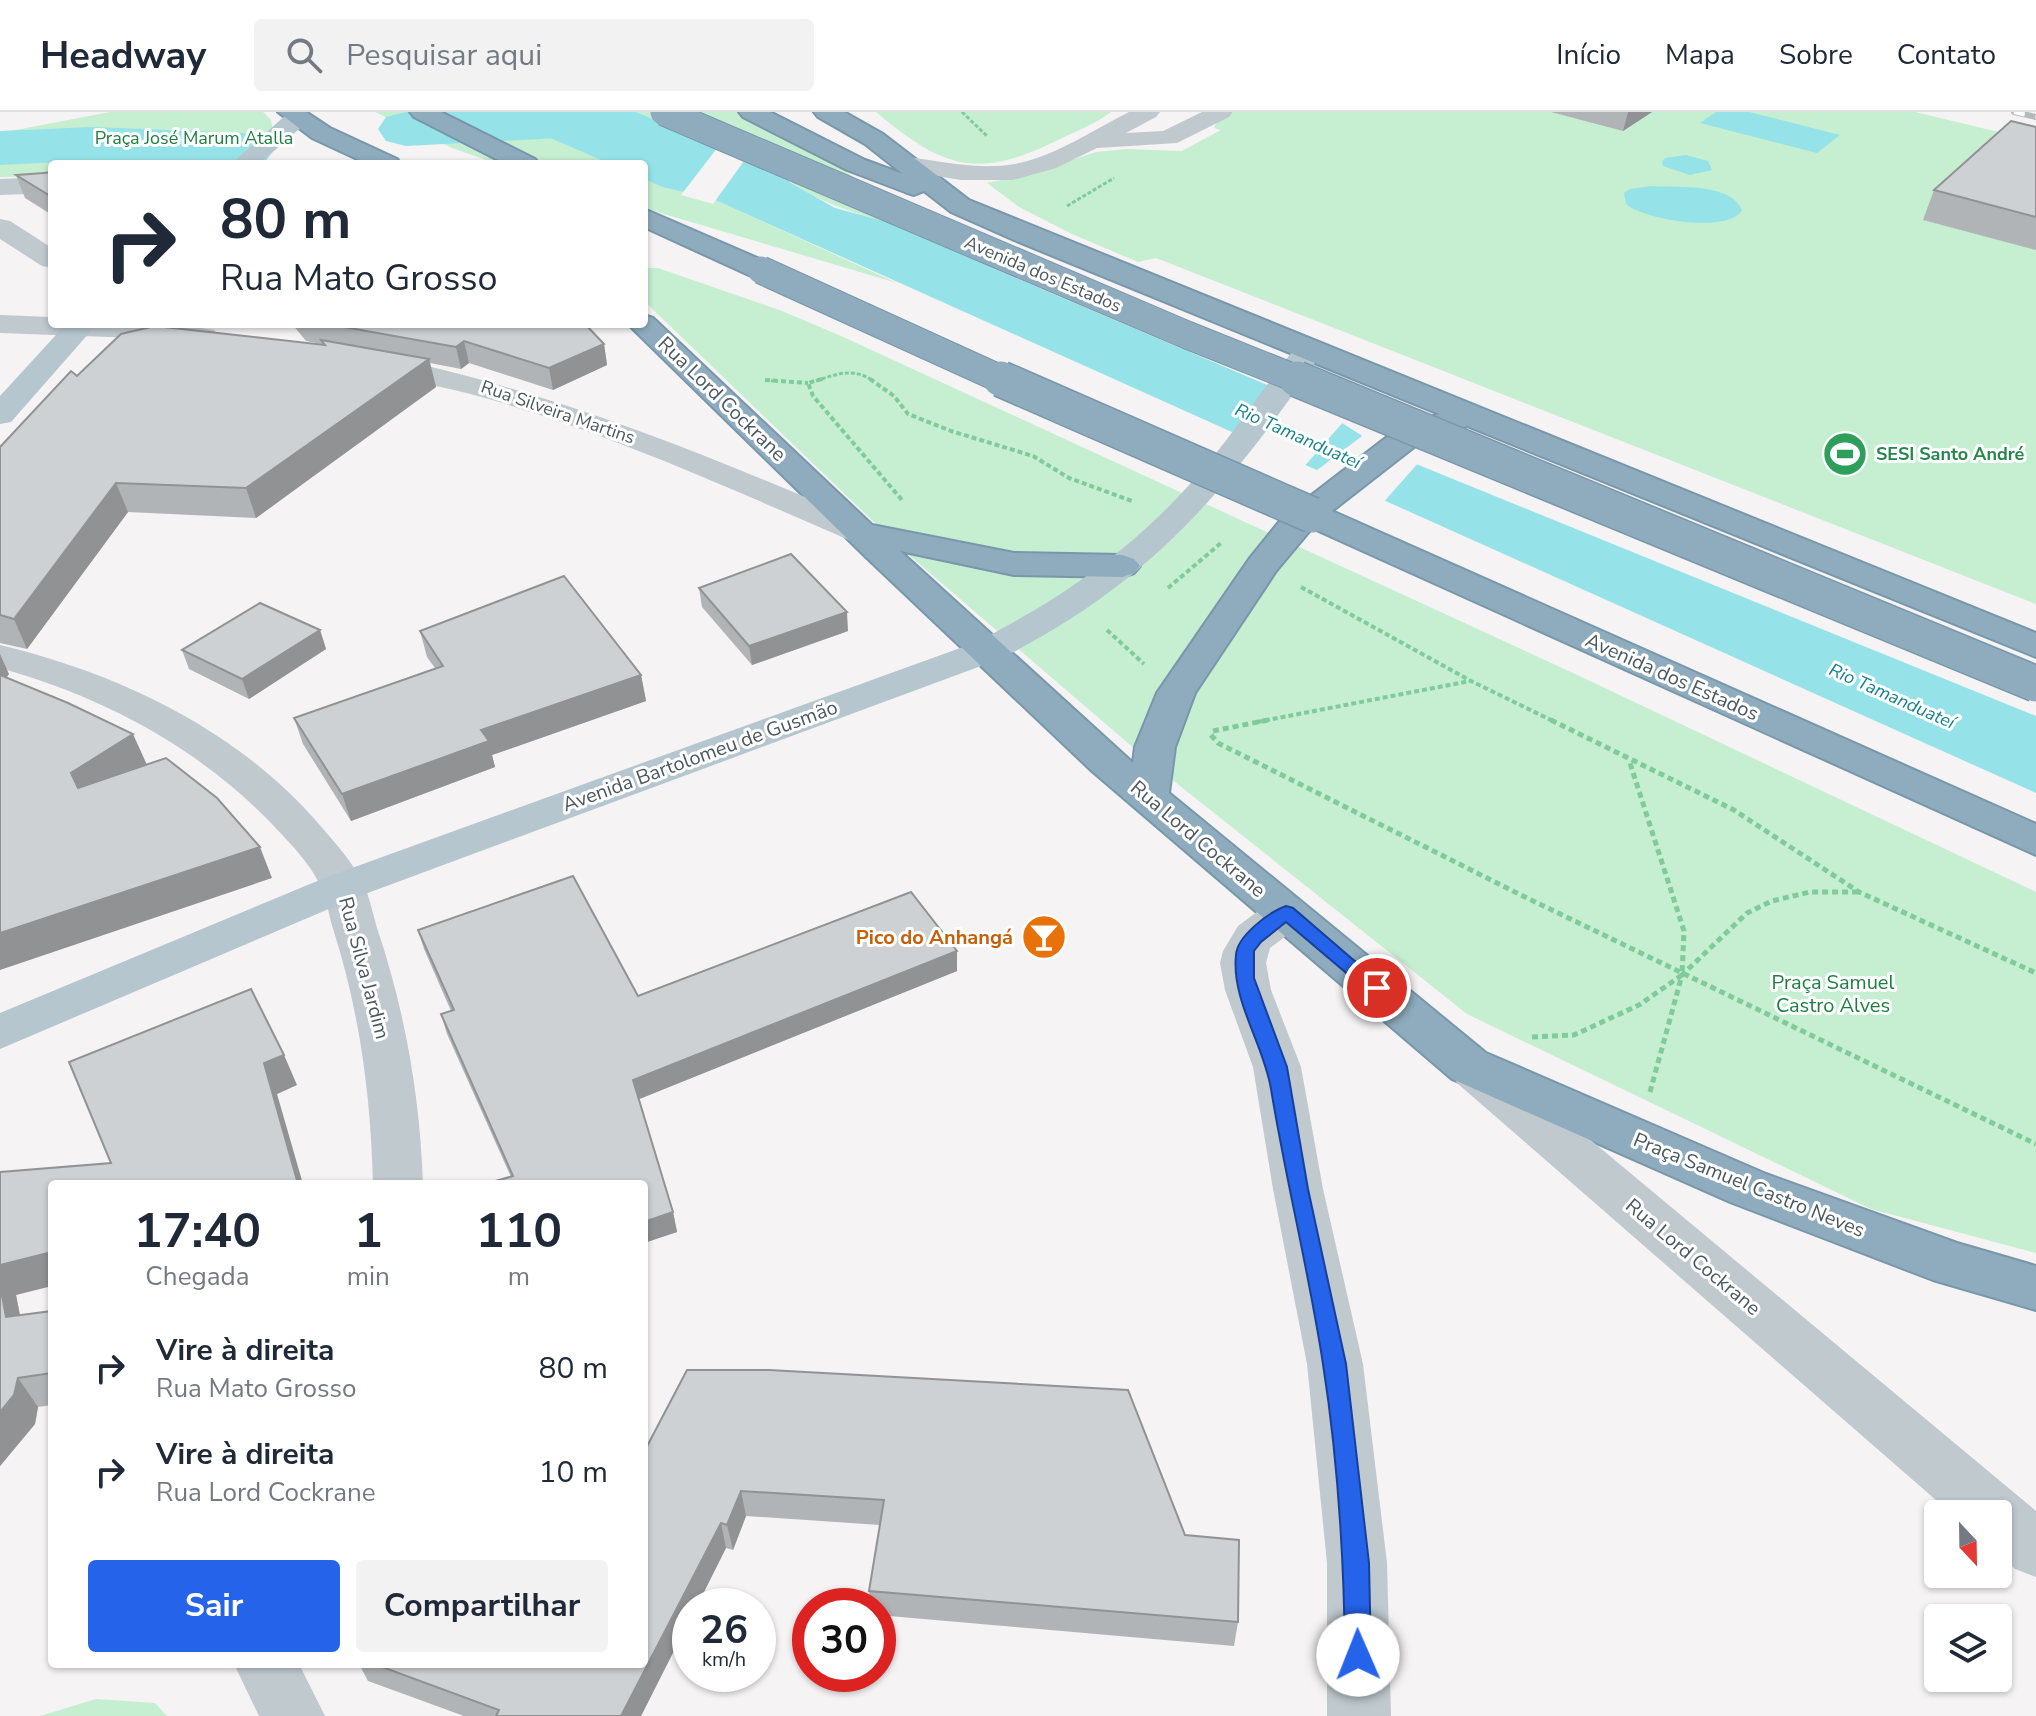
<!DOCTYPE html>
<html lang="pt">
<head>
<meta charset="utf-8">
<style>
	:root { --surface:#fff; --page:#f2f2f3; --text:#1f2937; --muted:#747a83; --line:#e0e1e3; --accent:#2563eb }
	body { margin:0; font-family:"Nunito Sans",sans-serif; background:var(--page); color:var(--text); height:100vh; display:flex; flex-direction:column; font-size:30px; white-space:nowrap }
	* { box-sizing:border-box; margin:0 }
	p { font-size:26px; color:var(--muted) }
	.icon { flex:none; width:44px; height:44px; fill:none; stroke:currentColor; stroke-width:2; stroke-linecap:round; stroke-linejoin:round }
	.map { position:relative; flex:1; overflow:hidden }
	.sheet { position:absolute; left:48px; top:1068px; width:600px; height:488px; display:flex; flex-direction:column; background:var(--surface); border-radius:8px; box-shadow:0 2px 6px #0004 }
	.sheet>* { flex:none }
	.guide { position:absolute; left:48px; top:48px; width:600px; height:168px; border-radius:8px; box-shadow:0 2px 6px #0004; background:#fff; color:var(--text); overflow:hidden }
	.needle { width:52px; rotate:158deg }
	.buttons { position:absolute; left:1924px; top:1388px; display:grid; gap:16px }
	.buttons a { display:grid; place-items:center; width:88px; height:88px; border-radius:8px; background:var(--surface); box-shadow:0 2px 6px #0004; font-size:40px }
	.speed { position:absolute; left:672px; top:1476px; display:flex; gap:16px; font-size:40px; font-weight:700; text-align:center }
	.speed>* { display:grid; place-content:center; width:104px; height:104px; border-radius:50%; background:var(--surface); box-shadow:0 2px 6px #0004; line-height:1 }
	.speed small { font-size:20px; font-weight:400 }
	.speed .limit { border:12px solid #d22; background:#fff; color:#111 }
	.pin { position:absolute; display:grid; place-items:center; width:68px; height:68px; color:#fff; margin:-34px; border:4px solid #fff; border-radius:50%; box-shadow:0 2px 8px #0007 }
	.me { position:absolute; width:88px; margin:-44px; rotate:359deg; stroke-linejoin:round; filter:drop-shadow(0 0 6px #0008) }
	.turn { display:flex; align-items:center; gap:28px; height:168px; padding:0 40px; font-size:36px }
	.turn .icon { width:104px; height:104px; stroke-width:2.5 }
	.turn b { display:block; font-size:56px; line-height:68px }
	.eta { display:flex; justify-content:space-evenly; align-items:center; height:136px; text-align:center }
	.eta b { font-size:48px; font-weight:700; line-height:56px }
	.cta { display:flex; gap:16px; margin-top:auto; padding:16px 40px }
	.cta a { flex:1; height:92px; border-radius:8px; background:var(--accent); color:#fff; font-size:32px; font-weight:700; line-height:92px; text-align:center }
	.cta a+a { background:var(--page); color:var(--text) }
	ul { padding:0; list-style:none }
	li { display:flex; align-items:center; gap:24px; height:104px; padding:0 40px }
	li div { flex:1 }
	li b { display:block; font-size:30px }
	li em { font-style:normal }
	header { display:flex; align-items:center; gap:48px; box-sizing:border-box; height:112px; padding:0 40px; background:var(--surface); border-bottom:2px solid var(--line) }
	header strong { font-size:38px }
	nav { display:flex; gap:44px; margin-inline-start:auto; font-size:28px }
	.search { width:560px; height:72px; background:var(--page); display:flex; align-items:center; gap:20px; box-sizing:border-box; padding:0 28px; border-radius:8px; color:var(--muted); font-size:30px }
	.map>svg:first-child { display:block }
	.green { fill:#c6eed0 }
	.water { fill:#95e3e8 }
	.pier { fill:#f5f3f3 }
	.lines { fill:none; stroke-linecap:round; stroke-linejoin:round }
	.river { fill:#95e3e8; fill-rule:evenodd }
	.highway-casing { stroke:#7997aa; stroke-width:4 }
	.path-far2 { stroke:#7fcb9b; stroke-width:3; stroke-dasharray:4 2; stroke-linecap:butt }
	.path-far1 { stroke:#7fcb9b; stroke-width:4; stroke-dasharray:5 3; stroke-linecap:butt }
	.path { stroke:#7fcb9b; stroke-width:5; stroke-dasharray:6 4; stroke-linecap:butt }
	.minor { fill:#bfc9ce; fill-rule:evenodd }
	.major { fill:#b5c6cf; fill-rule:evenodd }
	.highway { fill:#8eacbe; fill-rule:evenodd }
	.rail-casing { stroke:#b5b9bc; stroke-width:6 }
	.rail { stroke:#fff; stroke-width:4; stroke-dasharray:11; stroke-linecap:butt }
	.highway-bridge-far1-casing { stroke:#7997aa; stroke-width:29; stroke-linecap:butt }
	.highway-bridge-casing { stroke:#7997aa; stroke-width:38; stroke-linecap:butt }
	.highway-bridge-far1 { stroke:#8eacbe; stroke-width:27 }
	.highway-bridge { stroke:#8eacbe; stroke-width:35 }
	.wall { fill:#b0b4b6 }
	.shaded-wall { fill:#909294 }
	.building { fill:#cdd1d4; stroke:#909294; stroke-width:2 }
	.route { fill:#2563eb; stroke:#184099; stroke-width:2 }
	.labels { text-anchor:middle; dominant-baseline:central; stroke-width:6; stroke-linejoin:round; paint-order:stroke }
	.far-park-label { font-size:18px; fill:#1e7f41; stroke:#fff }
	.far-street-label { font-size:18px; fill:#4b595f; stroke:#fff }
	.far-water-label { font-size:18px; font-style:italic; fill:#14828b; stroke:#fff }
	.far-leisure-label { font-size:18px; font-weight:bold; fill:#27864d; stroke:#fff; text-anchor:start }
	.street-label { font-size:20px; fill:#4b595f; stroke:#fff }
	.food-label { font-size:20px; font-weight:bold; fill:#c56008; stroke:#fff; text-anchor:end }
	.park-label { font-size:20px; fill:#1e7f41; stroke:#fff }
</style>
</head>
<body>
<header>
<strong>Headway</strong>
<div class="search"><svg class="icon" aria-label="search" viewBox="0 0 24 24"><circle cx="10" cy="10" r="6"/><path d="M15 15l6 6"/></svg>Pesquisar aqui</div>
<nav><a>Início</a><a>Mapa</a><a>Sobre</a><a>Contato</a></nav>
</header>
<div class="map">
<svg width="2036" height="1604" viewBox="0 0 2036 1604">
	<rect width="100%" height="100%" fill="#f5f3f3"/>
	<g class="green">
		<path d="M110,0H263L271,8L273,19L250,40L213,52H52V64L0,65V21Z"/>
		<path d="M375,0H501L533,18L610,52H498L452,36Z"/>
		<path d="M636,0H760L939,124C881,108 822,98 775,58Z"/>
		<path d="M876,0H1111C1096,12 1074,20 1056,29C976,68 943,56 876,0Z"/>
		<path d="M1235,0H1915L2036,29V492L1156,146L1138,150L1072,122L1019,95L987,71L1033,61L1096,40L1126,37L1182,39L1221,18L1214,16L1218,7Z"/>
		<path d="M644,67L662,75L713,87L897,171L644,96Z"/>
		<path d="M644,156H658L782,199L841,224L1573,561L2036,780V1141L1871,1097L1467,902L1150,650L902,437L644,189Z"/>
		<path d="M96,1587L155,1591L167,1604H40Z"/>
	</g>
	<g class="water">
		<path d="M501,0H636L776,58L791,71L835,96L939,124L995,157L1314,293L1389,341L2036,604V681L713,87L662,75L644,67V52H610L532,18Z"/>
		<path d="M1716,0H1749L1840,23L1817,41L1700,11Z"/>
		<path d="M1686,43L1708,49L1712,58L1690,63L1663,54L1662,50L1665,46Z"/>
		<path d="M1651,74C1676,76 1730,70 1742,98C1729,122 1644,108 1626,92L1624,81L1630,77Z"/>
	</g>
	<g class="pier">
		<path d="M721,31L749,42L713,92L681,83Z"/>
		<path d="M1268,269L1316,289L1345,308L1302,357L1234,327L1268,277Z"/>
		<path d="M1366,321L1391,338L1420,349L1381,393L1312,362Z"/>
	</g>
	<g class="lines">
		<g class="river">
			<path d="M406,0H601L606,8L598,20L578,25L406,34L386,29L378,17L386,5Z"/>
			<path d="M92,15L245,21L265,26L274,38L265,50L259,52L61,50L0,53V19Z"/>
		</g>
		<g class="highway-casing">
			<g id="highway">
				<path d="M278,0H306L330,16L397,47L401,52H368L312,26Z"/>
				<path d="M410,0H441L535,47L539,52H506L414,5Z"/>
				<path d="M739,0H770L865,48L903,62L865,32L818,5L814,0H844L883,22L969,88L2036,521V545L1467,314L1418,332L1332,399L2036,712V743L1312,416L1276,459L1195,581L1175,635L1169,681L1486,941L1766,1062L1957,1131L2036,1154V1198L1933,1168L1730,1090L1452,967L1092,659L866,445L628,212H644V203L653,206L872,413L1014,441L1122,443L1134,447L1140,454L1134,461L1122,465L1014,463L900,439L1133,651L1135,635L1157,581L1250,446L1283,405L1396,318L1439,302L1014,128L951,100L924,79L914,83L905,80L847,58L743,5Z"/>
				<path d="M644,97L771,152L775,158L771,164L761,166L751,164L644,115Z"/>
			</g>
		</g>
		<g class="path-far2">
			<path d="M962,0L987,24"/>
			<path d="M1067,94L1114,66"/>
			<path d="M765,268L773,269"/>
			<path d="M816,269C836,262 854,255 873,269"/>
		</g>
		<g class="path-far1">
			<path d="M822,267L808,271L813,284L902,388"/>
			<path d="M870,267L894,284L908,302L951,319L1033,344L1069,366L1132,389"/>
			<path d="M765,268L808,271"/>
			<path d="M1301,475L1471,569L1555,610"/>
			<path d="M1168,476L1221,431"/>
			<path d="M1107,518L1144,552"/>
			<path d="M1257,610L1470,569"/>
		</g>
		<g class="path">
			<path d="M1551,608L1734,698L1859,780L2036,861"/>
			<path d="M1213,619L1268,608"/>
			<path d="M1211,623L1218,631L1523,784L2036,1032"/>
			<path d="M1532,925L1574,923L1639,893L1682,863L1684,819L1629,648"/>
			<path d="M1650,980L1682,863L1747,801L1772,789L1810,780H1858"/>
		</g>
		<g class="minor">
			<path d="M1129,0H1160L1156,5L1126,21L1163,19L1202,0H1233L1229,5L1177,31L1097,36L1056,56L1013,68H961L900,58L896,53L900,48L909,45C944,50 980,58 1015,52C1056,44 1093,18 1129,0Z"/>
			<path d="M52,65V81L0,83V67Z"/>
			<path d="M0,107L10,109L52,136V156L42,154L0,127Z"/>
			<path d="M0,203L52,205V212H173L214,218L219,224L214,230L204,233L136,226L0,221Z"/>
			<path d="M374,242C550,278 708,343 873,414L878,421L873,428L861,431L849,428C731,377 613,323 489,287C447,275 405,268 363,257L359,251L363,245Z"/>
			<path d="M0,533C120,562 236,617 318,711C335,731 354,751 365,775C370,788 373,802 377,816C405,899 420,984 423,1072H373C371,986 360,902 334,820C329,805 327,788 320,773C310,751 288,729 271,711C196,634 103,585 0,556Z"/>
			<path d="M1286,786L1302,790L1308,801L1302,812L1270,836L1266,851L1271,878L1301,955L1323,1077L1363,1252L1387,1451L1391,1604H1327V1451L1307,1252L1273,1077L1253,955L1225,878L1220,851L1223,839L1238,814L1270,790Z"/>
			<path d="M1474,940L1491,945L2036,1399V1465L2015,1457L1998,1442V1402H1952L1457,971L1450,958L1457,945Z"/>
			<path d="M234,1552H299L325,1604H259Z"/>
		</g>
		<g class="major">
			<path d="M302,0L309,6L306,11L259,52H231L288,1Z"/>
			<path d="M66,212H97L11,310L0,312V284Z"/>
			<path d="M1309,229L1320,232L1324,238C1228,377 1154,469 1000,547L357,785L0,937V901L327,765L974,531C1059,489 1136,435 1198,363C1234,321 1264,275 1298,232Z"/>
		</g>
		<use href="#highway" class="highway"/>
		<g class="rail-casing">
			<path id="rail" d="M2014,0L2036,5"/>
		</g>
		<use href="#rail" class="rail"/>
		<g class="highway-bridge-far1-casing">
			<g id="highway-bridge-far1">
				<path d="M664,0L1187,223L1302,269"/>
				<path d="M761,158L1005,269"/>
			</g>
		</g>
		<g class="highway-bridge-casing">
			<g id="highway-bridge">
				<path d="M1001,267L1312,403"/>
				<path d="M1297,267L2036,572"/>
			</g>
		</g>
		<use href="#highway-bridge-far1" class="highway-bridge-far1"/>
		<use href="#highway-bridge" class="highway-bridge"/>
	</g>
	<g class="wall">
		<path d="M1551,0H1652L1623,19Z"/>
		<path d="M2036,15V138L1923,108L1934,78Z"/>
		<path d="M52,60V103L25,86L16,63Z"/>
		<path d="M292,212H585L604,232L607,253L553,278L469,251L461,257L430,251L436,275L256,406L128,400L27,537L0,531V335L77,264L322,232L306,229Z"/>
		<path d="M699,476L848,519L752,553L702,495Z"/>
		<path d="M320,518L326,537L249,587L189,557L182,538Z"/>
		<path d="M420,519L641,563L646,589L492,643L495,655L351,709L303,632L294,606L435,556L427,545Z"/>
		<path d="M418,818L638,884L957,839V859L639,987L673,1100L677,1120L644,1131V1072L511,1065L447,922L441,902L451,899L424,837Z"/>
		<path d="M297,973L277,982L16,1183L20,1203L52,1199V1293L38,1295L35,1312L0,1354V1060L111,1051Z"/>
		<path d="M644,1340L1185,1423L1238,1510L1234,1534L878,1503V1494H871L869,1479L880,1413L746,1404L733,1438L726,1436L641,1604H464L368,1569L359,1552H644Z"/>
	</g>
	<g class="shaded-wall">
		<path d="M1628,0H1652L1623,19Z"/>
		<path d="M464,229L469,251L461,257L456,235Z"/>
		<path d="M604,232L607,253L553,278L549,256Z"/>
		<path d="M429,247L436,275L256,406L246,376Z"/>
		<path d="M116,371L128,400L27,537L14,507Z"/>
		<path d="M847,500L848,519L752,553L749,534Z"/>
		<path d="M320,518L326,537L249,587L242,567Z"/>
		<path d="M0,542L9,562L0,575Z"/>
		<path d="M641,563L646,589L492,643L495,655L351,709L342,682L481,618Z"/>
		<path d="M133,622L147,653L86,693L71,661Z"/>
		<path d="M260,735L272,766L0,858V821Z"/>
		<path d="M957,839V859L637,988L633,968Z"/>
		<path d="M284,943L297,973L277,982L303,1072H298L264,951Z"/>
		<path d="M673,1100L677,1120L644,1131V1110Z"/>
		<path d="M52,1140V1174L16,1183L26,1235L6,1205L0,1173V1153Z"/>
		<path d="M18,1266L38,1295L35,1312L0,1354V1300Z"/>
		<path d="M741,1379L746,1404L733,1438L727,1413Z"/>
		<path d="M721,1411L726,1436L697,1494H690V1507L641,1604H621Z"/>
	</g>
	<g class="building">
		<path d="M2011,9L2036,15V105L1934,78Z"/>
		<path d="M52,60V85L16,63L44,61Z"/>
		<path d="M327,212H585L604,232L549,256L464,229L456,235Z"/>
		<path d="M155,214L325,233L321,228L429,247L246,376L116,371L14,507L0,503V335L71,259L77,264L121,222Z"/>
		<path d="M791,442L847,500L749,534L699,476Z"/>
		<path d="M564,464L641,563L481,618L489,629L342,682L294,606L443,554L420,519Z"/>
		<path d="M260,491L320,518L242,567L182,538Z"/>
		<path d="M0,563L68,591L133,622L71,661L78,676L166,646L217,686L260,735L0,821Z"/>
		<path d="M573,764L638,884L911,780L957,839L633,968L673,1100L644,1110V1072H485L513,1064L441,902L454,898L418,818Z"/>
		<path d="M251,877L284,943L264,951L298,1072H52V1140L0,1153V1060L111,1051L69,950Z"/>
		<path d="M0,1173L6,1205L52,1199V1261L18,1266L14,1283L0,1300Z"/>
		<path d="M687,1258H769L1128,1278L1185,1423L1239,1428L1238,1510L869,1479L884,1388L741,1379L727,1413L721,1411L621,1604H496L499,1598L374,1552H644V1340Z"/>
	</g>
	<path class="route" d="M1286,794L1293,796L1386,876L1377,883L1370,881L1286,810L1261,830L1254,839V866L1287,955L1308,1077L1346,1252L1369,1451L1371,1543L1367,1552L1358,1556L1349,1552L1345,1543C1344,1446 1338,1348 1323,1252C1309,1160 1286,1069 1271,977C1264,933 1231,888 1236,843C1237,824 1269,800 1286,794Z"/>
	<defs>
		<g id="stadium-disc" transform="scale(2.3)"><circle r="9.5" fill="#2e9e5b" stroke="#fff"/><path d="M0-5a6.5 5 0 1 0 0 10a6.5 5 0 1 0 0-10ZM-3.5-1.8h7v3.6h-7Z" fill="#fff"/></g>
		<g id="bar-disc" transform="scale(2.3)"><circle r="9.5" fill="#e8710a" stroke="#fff"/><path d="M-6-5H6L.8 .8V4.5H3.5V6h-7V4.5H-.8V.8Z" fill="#fff"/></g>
	</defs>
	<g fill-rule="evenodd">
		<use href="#stadium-disc" x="1845" y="342"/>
		<use href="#bar-disc" x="1044" y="825"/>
	</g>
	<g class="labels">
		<g class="far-park-label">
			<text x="194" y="26">Praça José Marum Atalla</text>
		</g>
		<g class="far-street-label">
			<text transform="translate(1043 162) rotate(23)">Avenida dos Estados</text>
			<text transform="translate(558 300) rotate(19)">Rua Silveira Martins</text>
		</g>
		<g class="far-water-label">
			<text transform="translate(1298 324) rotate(24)">Rio Tamanduateí</text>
			<text transform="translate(1892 584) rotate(24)">Rio Tamanduateí</text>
		</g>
		<g class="far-leisure-label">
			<text x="1876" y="342">SESI Santo André</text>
		</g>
		<g class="street-label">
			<text transform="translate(722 287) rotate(44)">Rua Lord Cockrane</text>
			<text transform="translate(1672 565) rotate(24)">Avenida dos Estados</text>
			<text transform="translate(700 644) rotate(-20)">Avenida Bartolomeu de Gusmão</text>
			<text transform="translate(1198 727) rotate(40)">Rua Lord Cockrane</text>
			<text transform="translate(364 856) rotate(75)">Rua Silva Jardim</text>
			<text transform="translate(1749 1073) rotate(22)">Praça Samuel Castro Neves</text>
			<text transform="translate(1693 1145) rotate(40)">Rua Lord Cockrane</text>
		</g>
		<g class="food-label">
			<text x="1013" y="825">Pico do Anhangá</text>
		</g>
		<g class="park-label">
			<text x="1833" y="870">Praça Samuel<tspan x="1833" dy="23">Castro Alves</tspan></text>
		</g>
	</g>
</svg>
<div class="buttons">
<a><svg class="needle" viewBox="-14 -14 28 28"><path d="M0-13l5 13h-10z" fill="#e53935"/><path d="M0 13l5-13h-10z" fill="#747a83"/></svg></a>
<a><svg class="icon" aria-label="layers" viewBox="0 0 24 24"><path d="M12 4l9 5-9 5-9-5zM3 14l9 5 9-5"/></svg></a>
</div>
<div class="speed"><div>26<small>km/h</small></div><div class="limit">30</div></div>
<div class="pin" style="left:1377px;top:876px;background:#d93025"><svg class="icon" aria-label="arrive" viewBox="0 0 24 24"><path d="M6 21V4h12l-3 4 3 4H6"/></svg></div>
<svg class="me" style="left:1358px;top:1543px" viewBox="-20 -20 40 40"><circle r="19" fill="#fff"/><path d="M0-13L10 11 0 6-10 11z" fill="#2563eb"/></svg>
<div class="guide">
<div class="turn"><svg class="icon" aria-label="right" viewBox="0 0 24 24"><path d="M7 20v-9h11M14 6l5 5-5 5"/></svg><div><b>80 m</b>Rua Mato Grosso</div></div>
</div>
<section class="sheet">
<div class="eta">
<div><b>17:40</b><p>Chegada</p></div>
<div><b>1</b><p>min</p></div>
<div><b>110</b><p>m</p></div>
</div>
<ul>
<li><svg class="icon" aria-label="right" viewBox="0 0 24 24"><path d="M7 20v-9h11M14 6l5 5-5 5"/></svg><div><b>Vire à direita</b><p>Rua Mato Grosso</p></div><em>80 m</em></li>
<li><svg class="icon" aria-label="right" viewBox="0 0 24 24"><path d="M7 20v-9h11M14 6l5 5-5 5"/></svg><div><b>Vire à direita</b><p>Rua Lord Cockrane</p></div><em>10 m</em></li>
</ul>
<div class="cta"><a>Sair</a><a>Compartilhar</a></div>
</section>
</div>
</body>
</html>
